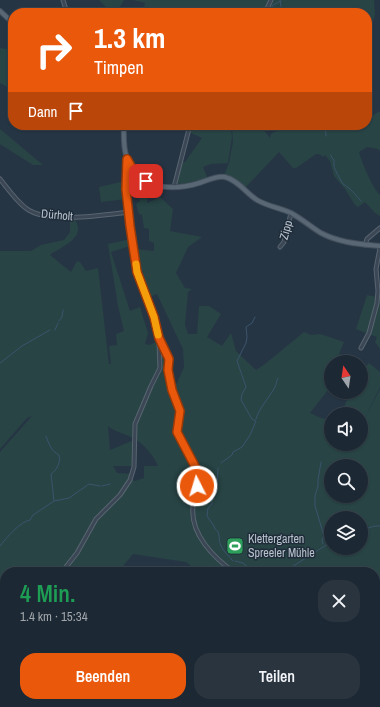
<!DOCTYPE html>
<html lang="de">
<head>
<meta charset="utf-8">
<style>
	:root { --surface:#1c2833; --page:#29343f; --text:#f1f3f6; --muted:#a0a6ac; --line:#3a444e; --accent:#ea580c }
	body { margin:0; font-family:"Archivo Narrow",sans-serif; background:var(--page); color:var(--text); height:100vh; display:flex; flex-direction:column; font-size:15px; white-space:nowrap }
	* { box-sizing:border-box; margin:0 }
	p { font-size:13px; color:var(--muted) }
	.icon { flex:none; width:22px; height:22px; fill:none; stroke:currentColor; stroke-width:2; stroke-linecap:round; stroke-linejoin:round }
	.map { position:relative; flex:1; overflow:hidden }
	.drawer { position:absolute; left:0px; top:567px; width:380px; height:140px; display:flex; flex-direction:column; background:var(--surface); border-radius:16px 16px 0 0; box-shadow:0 1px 3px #0004,0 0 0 1px var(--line) }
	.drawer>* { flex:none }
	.hud { position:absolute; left:8px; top:8px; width:364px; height:122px; border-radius:16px; box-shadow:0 1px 3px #0004,0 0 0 1px var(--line); background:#ea580c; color:#fff; overflow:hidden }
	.needle { width:26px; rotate:347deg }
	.controls { position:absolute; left:324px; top:355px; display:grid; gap:8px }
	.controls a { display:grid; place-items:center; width:44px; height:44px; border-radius:50%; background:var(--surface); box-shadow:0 1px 3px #0004,0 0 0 1px var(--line); font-size:20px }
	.pin { position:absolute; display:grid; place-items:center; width:34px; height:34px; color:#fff; margin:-17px; border-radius:8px; box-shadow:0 2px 6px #0006 }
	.me { position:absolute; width:44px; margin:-22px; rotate:355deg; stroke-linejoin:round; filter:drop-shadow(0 0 3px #0008) }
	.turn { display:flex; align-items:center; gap:14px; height:84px; padding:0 20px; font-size:18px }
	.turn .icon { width:52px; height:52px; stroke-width:2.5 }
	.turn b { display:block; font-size:28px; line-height:34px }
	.then { display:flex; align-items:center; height:38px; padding:0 20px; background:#0003; gap:8px; font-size:15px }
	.round { display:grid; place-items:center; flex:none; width:42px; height:42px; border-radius:16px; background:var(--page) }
	.summary { display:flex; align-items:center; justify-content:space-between; height:68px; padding:0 20px }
	h1 { font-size:24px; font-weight:600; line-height:30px; color:#1e9e55 }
	.action { display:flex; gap:8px; margin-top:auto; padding:8px 20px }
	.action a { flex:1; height:46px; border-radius:16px; background:var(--accent); color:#fff; font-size:16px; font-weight:600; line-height:46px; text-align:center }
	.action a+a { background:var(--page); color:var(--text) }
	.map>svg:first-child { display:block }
	.green { fill:#284445; fill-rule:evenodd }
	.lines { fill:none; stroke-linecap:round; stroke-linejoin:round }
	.stream { stroke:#3b546d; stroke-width:1 }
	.minor-casing { stroke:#596571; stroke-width:5 }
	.major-casing { stroke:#44505d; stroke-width:6 }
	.minor { stroke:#3b4754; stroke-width:3 }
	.major { stroke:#596674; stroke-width:4 }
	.route-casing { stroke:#983908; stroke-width:10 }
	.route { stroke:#ea580c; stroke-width:7 }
	.slow { stroke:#f59e0b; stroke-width:7 }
	.labels { text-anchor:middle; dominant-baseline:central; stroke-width:3; stroke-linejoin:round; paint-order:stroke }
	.street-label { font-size:12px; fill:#b8c2cd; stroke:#1f2c39 }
	.poi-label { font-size:12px; fill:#b8c2cd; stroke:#1f2c39; text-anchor:start }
</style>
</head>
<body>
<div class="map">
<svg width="380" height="707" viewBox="0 0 380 707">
	<rect width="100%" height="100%" fill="#263544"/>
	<g class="green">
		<path d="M99,0H124L116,13H112Z"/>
		<path d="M133,0H374L375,14L367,47V13H143L145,3Z"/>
		<path d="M0,48L13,50V90L0,83Z"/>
		<path d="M380,111V151L378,149L367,147L359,152C362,163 372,187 380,195V216L375,213L365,202L358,207L355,205L345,189L334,176L330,161L325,155L323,157L319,154H316L296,168H293L279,152L245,188L224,175L229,163L233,142L232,128L236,125H260L270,138L271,134L274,132L286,129L292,125H333L335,131L343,127L351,128L352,129L359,125H367V119Z"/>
		<path d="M191,125H230L232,137L228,163L211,164L203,167L208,179L193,183L176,184L181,162H185L202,138L189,132Z"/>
		<path d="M0,129L43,165H33L0,144Z"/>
		<path d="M125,181L126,186L145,182L149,184L147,203L160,197L173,209L170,231L202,237L188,247L176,273L185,288L192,289L188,292L185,325L188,334H197L199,306H209L221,314L207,337L222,346L231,333L236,351L256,370L265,364L304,332L311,335L320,334L344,342L339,354L352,359L350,362H331V386L310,413L321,418L331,420V444H361V423L366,416L380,389V678L378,676L375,678V572H236L222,563L234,572L230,570L229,572H198L186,562L133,554L118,572H63L78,553L98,517L115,501L131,479L135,481L144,478V466H158C154,455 141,441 131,437C123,433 115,432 108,426L110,450L134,440L133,466H113L117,473L132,474L129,481L120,494L96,518L77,553L61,572H5V699L0,700V452L32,416L27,418L0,449V251H31L41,245L64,240L70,232V218H74C88,238 62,246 50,255L71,272L77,261L80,262L86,271L98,268L109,364H111L109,346L117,345L116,334L124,331L118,306L108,244L131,239L133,245L111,252L130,311L140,307L148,333L145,344L150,345L159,340L168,359V372L171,390L179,410L177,423H180L181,412L180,402L173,386L177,383L184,367L183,349L157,294L147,298L138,270L135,249L154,251V243L149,241V229L144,228L142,215L139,214L136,204L140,201L135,189L127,191L126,188V199L101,202L99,187ZM331,466H361V496H331ZM331,518H361V548H331Z"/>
		<path d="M380,293V349L375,342L377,337L369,334Z"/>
		<path d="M367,295L378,297L368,334L356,329Z"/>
		<path d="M369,363L380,372V387L366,416L361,422V414H342L347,399L327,392L331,387V392H361L362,370Z"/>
		<path d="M31,702H358V705L351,706L343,705V707H24Z"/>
	</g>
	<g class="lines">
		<g class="stream">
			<path d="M280,0L282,13"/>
			<path d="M259,12L263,13"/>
			<path d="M268,13L273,5L281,1"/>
			<path d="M325,125L326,136"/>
			<path d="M331,155L332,158L334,160C334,162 334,164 334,166C334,168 341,181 343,184C349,187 356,195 361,201"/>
			<path d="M59,321L62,317L63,310"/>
			<path d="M55,330L58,323"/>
			<path d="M0,363L22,346L50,330"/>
			<path d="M256,419C259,408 269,398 275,387C277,383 276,381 278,378"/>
			<path d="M321,462L318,480V486L315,496V506L324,536L322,540L323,544"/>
			<path d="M221,463L232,455L233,452L242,447L250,435L256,421L252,419L241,400L242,394L246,387L237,361L246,343L247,337L246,327L252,323L255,317"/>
			<path d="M218,468C217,477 219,493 212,499V504L208,508L207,516L214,526L215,529C221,532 218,540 221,546C224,552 229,556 233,561"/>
			<path d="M102,486L110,484"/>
			<path d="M54,501L69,498L89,484L100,486"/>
			<path d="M361,531C368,529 372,525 380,526"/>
			<path d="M0,546C6,538 21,521 30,520L33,515L54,501L51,474C57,470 61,462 59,455C51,451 49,444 46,436"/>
			<path d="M235,561L243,563L251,570V572"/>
			<path d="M277,572L280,570L283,572"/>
			<path d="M284,572L331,542"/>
			<path d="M0,646L5,645"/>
			<path d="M112,707L117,702"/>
			<path d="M258,707L263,702"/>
		</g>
		<g class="minor-casing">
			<g id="minor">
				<path d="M63,0L67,13"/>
				<path d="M265,13L271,0"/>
				<path d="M127,159L126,189L130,226L137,272L154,317L159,338L169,359V370L172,389L180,411L177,430L178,435C183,447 195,462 198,473C200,482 194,498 193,507C190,534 214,558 234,572"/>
				<path d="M0,179C8,189 17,202 27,209C48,224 104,215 129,212"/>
				<path d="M174,187L190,125"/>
				<path d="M365,245L367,239L380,228"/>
				<path d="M280,247L284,242L291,213"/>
				<path d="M361,348L369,333L377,303L378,291L376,269L380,248"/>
				<path d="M62,572L77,553L96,519L120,495L130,480L134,467L135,424L151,386L160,368L159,342"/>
				<path d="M375,700L380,696"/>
				<path d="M342,702L343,707"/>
				<path d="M21,707L29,702"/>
				<path d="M363,707L371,702"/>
			</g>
		</g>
		<g class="major-casing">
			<g id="major">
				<path d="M0,11L13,23"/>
				<path d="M124,125C123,149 124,166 146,181C160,190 184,188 199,183C206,181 217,175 225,177C238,180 246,193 257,200C267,206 280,208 291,213C302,219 311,227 321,233C340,243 360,244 380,246"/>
			</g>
		</g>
		<use href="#minor" class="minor"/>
		<use href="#major" class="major"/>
	</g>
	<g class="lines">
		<g class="route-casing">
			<path id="route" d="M146,181L133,170L127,159L126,189L130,226L137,272L154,317L159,338L169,359L168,370L172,390L180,411L177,432L198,472L197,486"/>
		</g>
		<use href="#route" class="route"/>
		<path class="slow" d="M136,264L137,272L154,317L158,335"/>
	</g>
	<defs>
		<g id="stadium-square" transform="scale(0.9)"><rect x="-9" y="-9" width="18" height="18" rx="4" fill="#2e9e5b" stroke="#1f2c39"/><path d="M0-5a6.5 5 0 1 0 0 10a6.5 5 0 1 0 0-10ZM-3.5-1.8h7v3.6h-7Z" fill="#fff"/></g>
	</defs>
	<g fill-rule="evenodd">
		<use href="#stadium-square" x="235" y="546"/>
	</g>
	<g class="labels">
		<g class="street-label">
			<text transform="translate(57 215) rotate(5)">Dürholt</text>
			<text transform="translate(286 230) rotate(-74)">Zipp</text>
		</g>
		<g class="poi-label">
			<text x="248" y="539">Klettergarten<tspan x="248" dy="14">Spreeler Mühle</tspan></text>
		</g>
	</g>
</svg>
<div class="controls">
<a><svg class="needle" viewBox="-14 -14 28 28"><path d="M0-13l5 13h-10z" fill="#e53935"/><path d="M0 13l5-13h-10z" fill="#a0a6ac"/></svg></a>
<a><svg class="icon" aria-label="sound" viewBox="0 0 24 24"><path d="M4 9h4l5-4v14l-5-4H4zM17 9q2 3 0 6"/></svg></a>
<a><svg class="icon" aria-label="search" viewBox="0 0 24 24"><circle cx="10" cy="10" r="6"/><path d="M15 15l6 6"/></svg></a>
<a><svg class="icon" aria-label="layers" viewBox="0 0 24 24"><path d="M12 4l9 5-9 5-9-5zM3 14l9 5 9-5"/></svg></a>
</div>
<div class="pin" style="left:146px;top:181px;background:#d93025"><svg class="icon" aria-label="arrive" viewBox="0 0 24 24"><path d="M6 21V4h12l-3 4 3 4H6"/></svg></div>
<svg class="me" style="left:197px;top:486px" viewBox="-20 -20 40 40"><circle r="17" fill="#ea580c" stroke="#fff" stroke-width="3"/><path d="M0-11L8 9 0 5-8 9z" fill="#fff"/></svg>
<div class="hud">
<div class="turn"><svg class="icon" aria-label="right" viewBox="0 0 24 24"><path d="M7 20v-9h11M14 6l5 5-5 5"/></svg><div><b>1.3 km</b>Timpen</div></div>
<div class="then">Dann<svg class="icon" aria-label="arrive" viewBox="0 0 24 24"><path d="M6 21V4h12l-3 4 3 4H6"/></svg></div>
</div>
<section class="drawer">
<div class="summary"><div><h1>4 Min.</h1><p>1.4 km · 15:34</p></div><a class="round"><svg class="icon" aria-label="close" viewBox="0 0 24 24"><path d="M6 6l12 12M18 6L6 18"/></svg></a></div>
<div class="action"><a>Beenden</a><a>Teilen</a></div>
</section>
</div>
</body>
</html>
